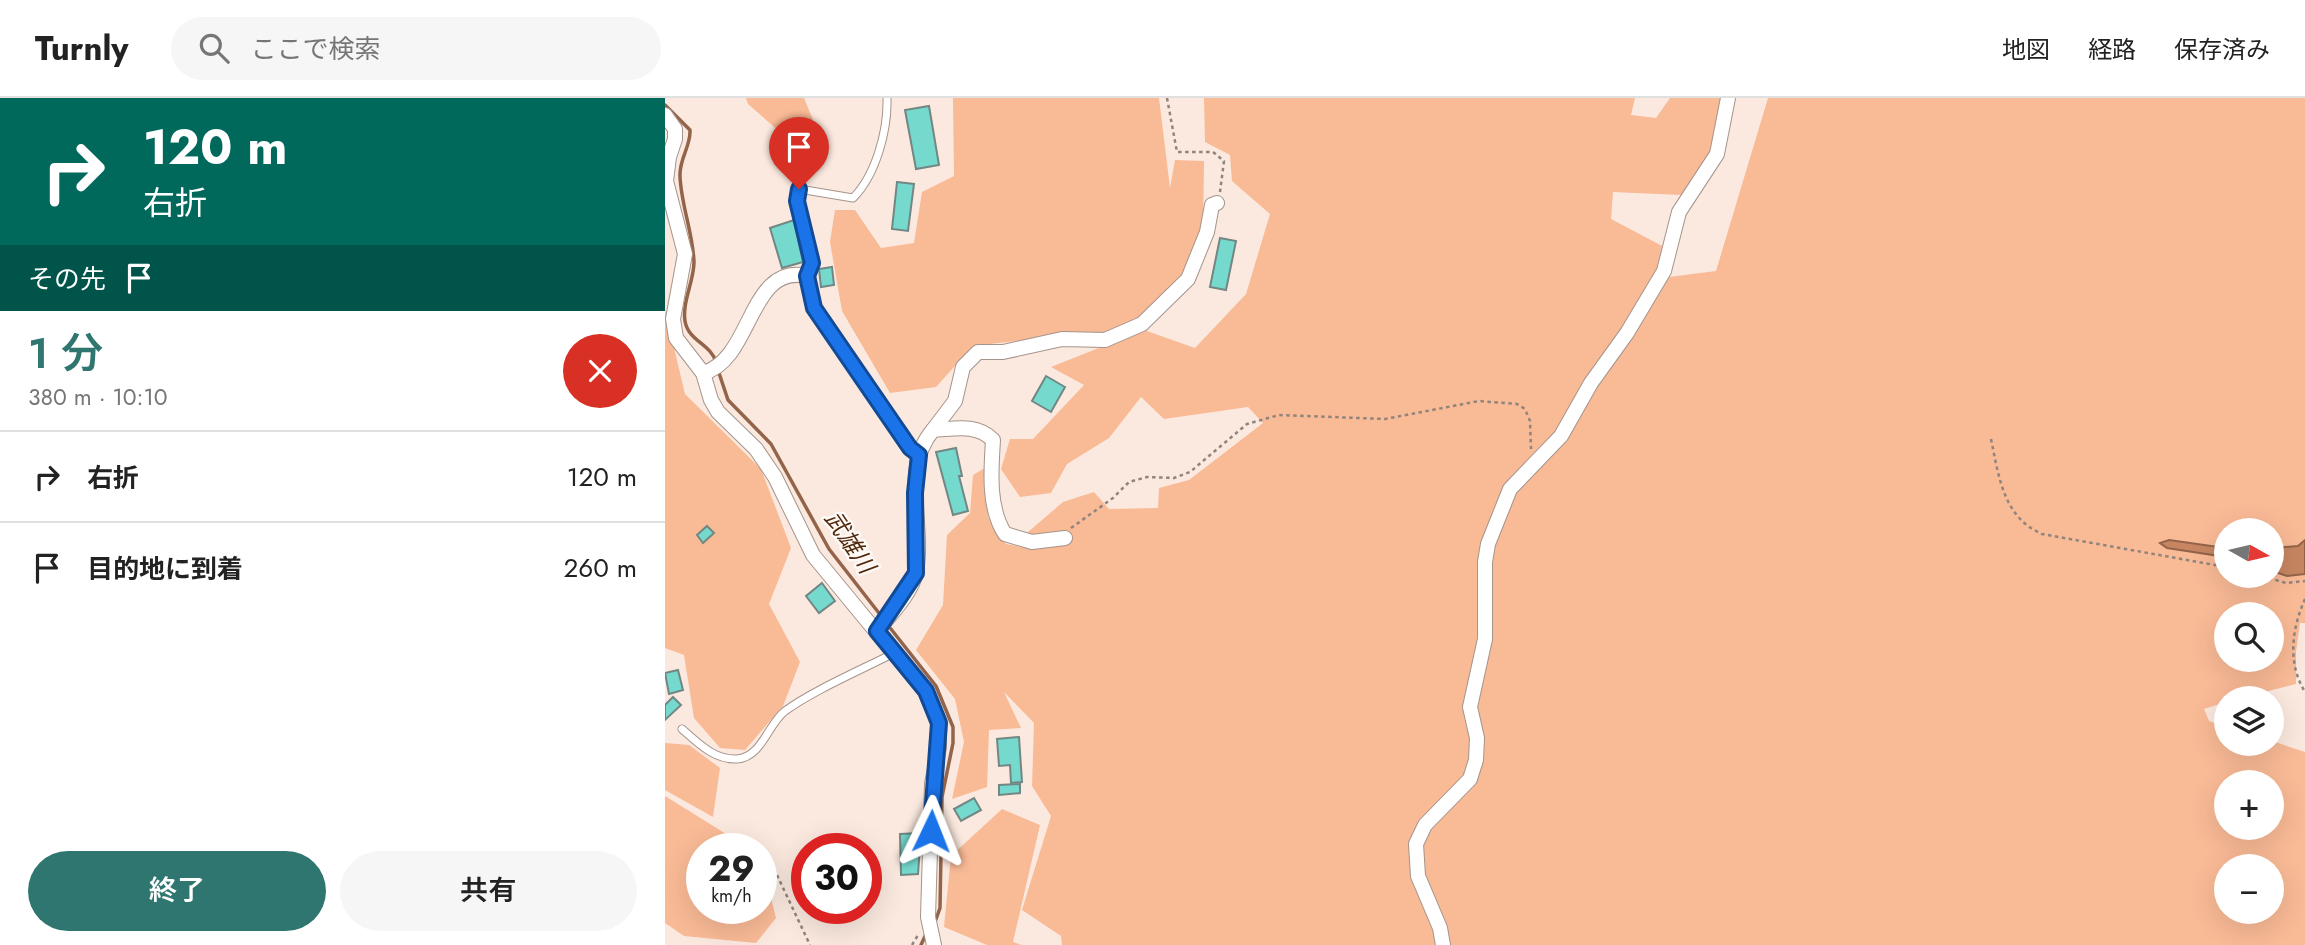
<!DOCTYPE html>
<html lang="ja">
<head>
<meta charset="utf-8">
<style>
	:root { --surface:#fff; --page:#f6f6f6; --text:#222; --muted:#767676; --line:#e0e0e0; --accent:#2e766f }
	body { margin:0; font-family:Jost,"Noto Sans JP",sans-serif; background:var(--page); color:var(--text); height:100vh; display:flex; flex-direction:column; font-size:26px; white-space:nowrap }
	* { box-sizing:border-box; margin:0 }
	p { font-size:23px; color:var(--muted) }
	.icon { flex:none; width:38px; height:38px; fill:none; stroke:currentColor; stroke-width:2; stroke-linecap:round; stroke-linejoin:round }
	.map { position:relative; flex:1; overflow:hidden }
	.sheet { display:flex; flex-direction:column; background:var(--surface); width:665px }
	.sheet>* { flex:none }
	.hud { background:#00695c; color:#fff; overflow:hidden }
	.needle { width:46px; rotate:98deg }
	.tools { position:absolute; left:1549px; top:420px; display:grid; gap:14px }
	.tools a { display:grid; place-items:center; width:70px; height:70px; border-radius:50%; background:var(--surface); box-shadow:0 7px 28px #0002; font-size:35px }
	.speed { position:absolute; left:21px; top:735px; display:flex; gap:14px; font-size:35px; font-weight:700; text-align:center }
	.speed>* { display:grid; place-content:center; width:91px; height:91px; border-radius:50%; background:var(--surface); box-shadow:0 7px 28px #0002; line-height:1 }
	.speed small { font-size:18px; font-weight:400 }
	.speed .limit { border:10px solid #d22; background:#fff; color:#111 }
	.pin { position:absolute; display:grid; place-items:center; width:60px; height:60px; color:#fff; margin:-72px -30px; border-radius:50% 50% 50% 0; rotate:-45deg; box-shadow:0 0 7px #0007 }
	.pin .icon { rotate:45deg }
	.me { position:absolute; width:77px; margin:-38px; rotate:2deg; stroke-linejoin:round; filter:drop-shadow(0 0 5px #0008) }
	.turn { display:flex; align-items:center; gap:24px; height:147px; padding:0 28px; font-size:32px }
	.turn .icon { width:91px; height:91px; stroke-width:2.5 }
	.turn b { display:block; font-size:49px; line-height:60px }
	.then { display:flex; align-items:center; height:66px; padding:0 28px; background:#0003; gap:14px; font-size:26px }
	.round { display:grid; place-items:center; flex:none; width:74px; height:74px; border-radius:37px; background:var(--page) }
	.headline { display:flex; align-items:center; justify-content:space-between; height:119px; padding:0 28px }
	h1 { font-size:42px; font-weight:600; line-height:52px; color:var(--accent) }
	.primary-button { display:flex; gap:14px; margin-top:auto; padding:14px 28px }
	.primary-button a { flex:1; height:80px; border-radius:42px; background:var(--accent); color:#fff; font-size:28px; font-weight:600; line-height:80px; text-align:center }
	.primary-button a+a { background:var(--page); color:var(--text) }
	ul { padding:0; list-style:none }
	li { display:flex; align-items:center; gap:21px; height:91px; padding:0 28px; border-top:2px solid var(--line) }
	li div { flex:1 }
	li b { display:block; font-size:26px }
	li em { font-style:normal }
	header { display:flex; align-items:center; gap:42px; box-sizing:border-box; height:98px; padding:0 35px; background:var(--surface); border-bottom:2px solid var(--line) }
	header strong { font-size:33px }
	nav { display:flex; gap:38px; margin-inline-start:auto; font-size:24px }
	.search { width:490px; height:63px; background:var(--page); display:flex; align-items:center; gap:18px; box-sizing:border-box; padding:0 24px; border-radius:38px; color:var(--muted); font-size:26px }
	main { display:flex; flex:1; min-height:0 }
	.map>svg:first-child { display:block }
	.green { fill:#f9ba96; fill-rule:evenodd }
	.water { fill:#c78661; stroke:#936449; stroke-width:2 }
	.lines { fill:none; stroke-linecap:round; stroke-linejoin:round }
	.stream { stroke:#936449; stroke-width:3.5 }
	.building { fill:#75d9ce; stroke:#728784; stroke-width:2 }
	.service-casing { stroke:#a5948b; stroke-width:9 }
	.minor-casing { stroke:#a5948b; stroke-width:16 }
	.path { stroke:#90847d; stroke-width:2.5; stroke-dasharray:3.5 3.5; stroke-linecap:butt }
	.service { stroke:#fff; stroke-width:7 }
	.minor { stroke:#fff; stroke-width:14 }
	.route-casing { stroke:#114b97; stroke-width:18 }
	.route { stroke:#1a73e8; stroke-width:12 }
	.labels { text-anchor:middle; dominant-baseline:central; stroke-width:5; stroke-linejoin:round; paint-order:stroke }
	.water-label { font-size:23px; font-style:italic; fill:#52270a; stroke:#fdf9f7 }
</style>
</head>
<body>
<header>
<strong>Turnly</strong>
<div class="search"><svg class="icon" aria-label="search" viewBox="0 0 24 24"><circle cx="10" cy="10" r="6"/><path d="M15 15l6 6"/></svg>ここで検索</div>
<nav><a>地図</a><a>経路</a><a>保存済み</a></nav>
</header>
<main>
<section class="sheet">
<div class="hud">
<div class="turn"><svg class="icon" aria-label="right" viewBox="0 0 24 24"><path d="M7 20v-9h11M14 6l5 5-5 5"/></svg><div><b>120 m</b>右折</div></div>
<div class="then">その先<svg class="icon" aria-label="arrive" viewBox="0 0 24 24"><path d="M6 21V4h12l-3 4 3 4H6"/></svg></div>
</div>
<div class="headline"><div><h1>1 分</h1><p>380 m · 10:10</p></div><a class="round" style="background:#d93025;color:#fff"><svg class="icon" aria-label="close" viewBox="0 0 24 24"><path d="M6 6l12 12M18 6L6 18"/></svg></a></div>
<ul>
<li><svg class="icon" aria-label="right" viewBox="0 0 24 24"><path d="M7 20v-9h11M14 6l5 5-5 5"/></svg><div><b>右折</b></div><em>120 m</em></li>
<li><svg class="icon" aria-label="arrive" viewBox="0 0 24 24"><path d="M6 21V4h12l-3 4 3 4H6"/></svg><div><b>目的地に到着</b></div><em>260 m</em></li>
</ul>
<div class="primary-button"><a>終了</a><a>共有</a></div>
</section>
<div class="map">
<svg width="1640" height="847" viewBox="0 0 1640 847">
	<rect width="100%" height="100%" fill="#fbe9df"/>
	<g class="green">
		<path d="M81,0H139L148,22L138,39L117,36L83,6Z"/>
		<path d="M288,0H494L505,90L510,62L539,63L538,134L517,179L474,222L442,237L411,236L308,248L271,289L225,295L177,213L165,144L170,112H190L216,150L249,145L257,94L289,78Z"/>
		<path d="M539,0H970L966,17L991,20L1005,0H1058L1048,52L1016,97L948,94L946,121L1001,150L1004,179L1051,173L1103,0H1640V442L1633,448L1607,450L1606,432H1561V450L1504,442L1496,445L1502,450L1561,459V478H1606L1607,473L1622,478L1640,476V525H1635L1631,554V586L1576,600H1561V604L1539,611L1544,623L1561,629V646H1606L1607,643L1640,654V847H397L396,838L357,812L386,718L367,688L369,625L339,594L356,630L324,632L322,689L287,701L299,644L290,601L251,552L278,507L282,437L305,415L308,377L320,370L323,419L341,446L362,450L363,434L398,404L429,394L444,411L493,410L494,390L524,382L598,325L583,309L499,321L476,299L444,340L402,366L386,395L355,399L336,371L345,341H368L419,287L386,269L479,232L530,250L581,196L605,116L567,83L565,57L540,44ZM1561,516H1606V562H1561ZM1561,684H1606V730H1561ZM1561,768H1606V814H1561Z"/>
		<path d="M0,212L20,296L96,371L126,450L104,506L135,564L118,608L80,652L55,650L29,620L19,557L0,550Z"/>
		<path d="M0,645L24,647L55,670L48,719L0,692Z"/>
		<path d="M0,698L66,739L79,751H37V810H96V768L99,771L111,820L91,845L19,838L0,825Z"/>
		<path d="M337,711L375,727L348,844L357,847H322L279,829L286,758Z"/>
	</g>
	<g class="water">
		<path d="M1504,442L1561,450V459L1502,450L1495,445Z"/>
		<path d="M1640,442V476L1622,478L1607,473V450L1633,448Z"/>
	</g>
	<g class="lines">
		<g class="stream">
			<path d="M0,7L25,32C26,48 14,61 15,78C16,107 28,135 29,164C29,183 17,204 20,223C23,243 46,246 51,264"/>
			<path d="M53,272L63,302L106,346L164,451L217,519"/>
			<path d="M222,526L271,588L288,629V645L277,699L275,810L270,824"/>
			<path d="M256,847L261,836"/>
		</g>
	</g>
	<g class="building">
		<path d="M264,8L274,67L251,71L240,12Z"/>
		<path d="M232,84L249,86L243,133L227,131Z"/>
		<path d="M129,122L138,164L117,170L105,130Z"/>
		<path d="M555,140L571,143L561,192L545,189Z"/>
		<path d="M167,169L169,187L156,189L154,171Z"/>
		<path d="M381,278L400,289L386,314L367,303Z"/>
		<path d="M291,350L297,378H294L303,413L288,417L271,354Z"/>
		<path d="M42,428L49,435L38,445L32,437Z"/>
		<path d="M157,485L170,503L154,515L141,498Z"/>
		<path d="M13,572L18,592L4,596L0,575Z"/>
		<path d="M8,599L16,607L0,622V607Z"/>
		<path d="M354,639L357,684L346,685L345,667L334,668L332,641Z"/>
		<path d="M355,686V695L334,697V687Z"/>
		<path d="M309,700L316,712L296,723L289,711Z"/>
		<path d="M256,735L253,776L236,777L235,736Z"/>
	</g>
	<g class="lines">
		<g class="service-casing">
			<g id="service">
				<path d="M142,178C153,150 128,121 134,91L188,100C211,77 223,32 222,0"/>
				<path d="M17,631C33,645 49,662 72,661C97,659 103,626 120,613C149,592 196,572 229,555"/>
			</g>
		</g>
		<g class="minor-casing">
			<g id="minor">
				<path d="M0,17L10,31V41L4,59L1,83L20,156L8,221L11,240L38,275L46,302L53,314L91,351L110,379L148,457L260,593L274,625V649L267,686L263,819L269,847"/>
				<path d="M38,275C88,262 83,165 142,178L149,210L245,350L254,357"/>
				<path d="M268,332L290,303L298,269L313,254H338L397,241L440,242L477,226L523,181L542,134L547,107L552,105"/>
				<path d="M212,533C225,517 247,495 251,474C260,429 235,370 268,332C290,331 311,325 328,342C326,373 323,410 340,436L367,444L400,440"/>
				<path d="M778,847L775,830L753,778L751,746L760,727L805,681L811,662L812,640L805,609L820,541V464L823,446L845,391L896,338L926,285L962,235L999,173L1014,114L1052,56L1063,0"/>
			</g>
		</g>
		<g class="path">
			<path d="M502,0L512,54H548L559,63L555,94"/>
			<path d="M1326,341C1334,379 1338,419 1377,436L1561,469"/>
			<path d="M406,430L448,400L464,384L482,379L509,380L525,374L582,326L614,317L720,321L814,303L852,306L860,311L865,323L866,351"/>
			<path d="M1597,478L1621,485L1640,483"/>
			<path d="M1640,501C1627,530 1622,565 1640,594"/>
			<path d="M112,777L145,847"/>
			<path d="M247,847L253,837"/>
		</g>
		<use href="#service" class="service"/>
		<use href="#minor" class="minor"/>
	</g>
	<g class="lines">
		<g class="route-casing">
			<path id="route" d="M134,91L132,103L147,165L142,178L149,210L245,350L254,357L250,395L251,475L212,533L261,593L274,625L266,733"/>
		</g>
		<use href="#route" class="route"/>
	</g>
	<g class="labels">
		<g class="water-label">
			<text transform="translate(185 444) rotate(56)">武雄川</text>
		</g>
	</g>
</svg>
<div class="tools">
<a><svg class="needle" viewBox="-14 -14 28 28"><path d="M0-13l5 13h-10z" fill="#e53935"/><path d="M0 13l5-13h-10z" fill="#767676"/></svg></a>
<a><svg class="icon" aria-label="search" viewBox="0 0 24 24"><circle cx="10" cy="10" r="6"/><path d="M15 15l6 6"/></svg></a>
<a><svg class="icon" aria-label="layers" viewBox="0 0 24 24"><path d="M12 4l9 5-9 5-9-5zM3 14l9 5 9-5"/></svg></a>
<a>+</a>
<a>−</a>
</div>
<div class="speed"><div>29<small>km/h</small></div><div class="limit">30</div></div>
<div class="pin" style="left:134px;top:91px;background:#d93025"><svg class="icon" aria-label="arrive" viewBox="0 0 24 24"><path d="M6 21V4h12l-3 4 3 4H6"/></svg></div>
<svg class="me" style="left:266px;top:733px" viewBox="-20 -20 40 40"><path d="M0-17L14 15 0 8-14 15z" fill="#1a73e8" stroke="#fff" stroke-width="4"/></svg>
</div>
</main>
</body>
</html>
